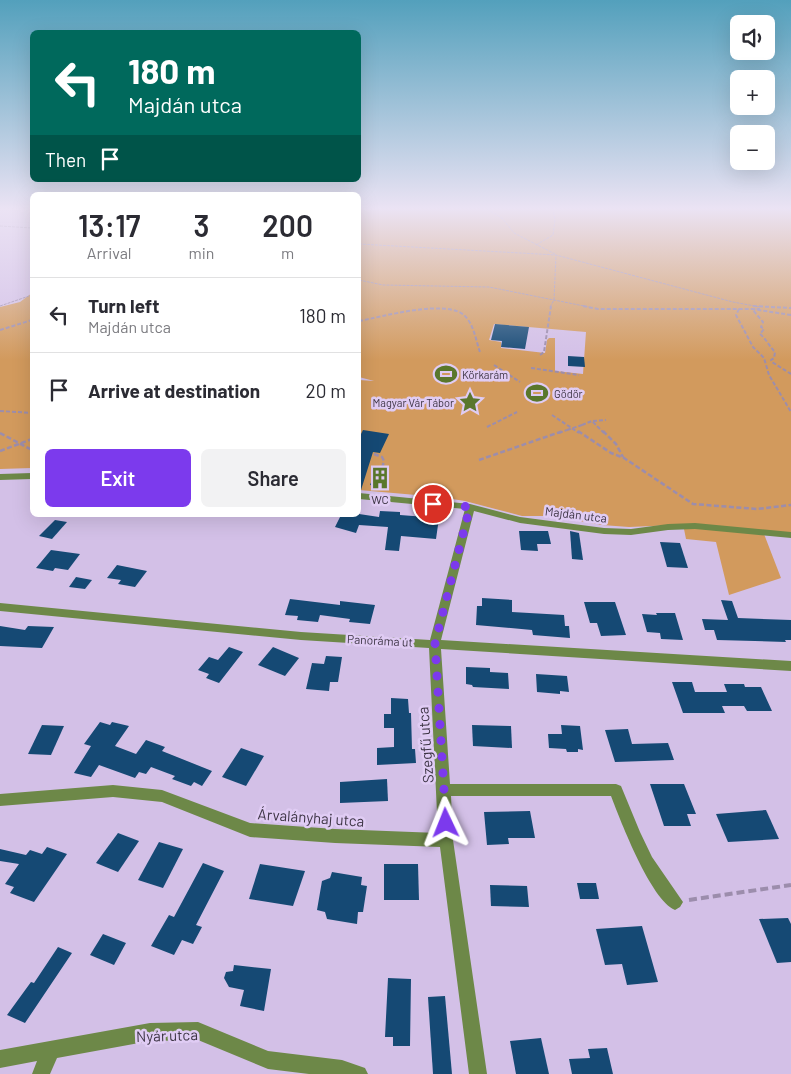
<!DOCTYPE html>
<html lang="en">
<head>
<meta charset="utf-8">
<style>
	:root { --surface:#fff; --page:#f2f2f3; --text:#2b2b33; --muted:#7c7c81; --line:#e1e1e2; --accent:#7c3aed }
	body { margin:0; font-family:Barlow,sans-serif; background:var(--page); color:var(--text); height:100vh; display:flex; flex-direction:column; font-size:19px; white-space:nowrap }
	* { box-sizing:border-box; margin:0 }
	p { font-size:16px; color:var(--muted) }
	.icon { flex:none; width:28px; height:28px; fill:none; stroke:currentColor; stroke-width:2; stroke-linecap:round; stroke-linejoin:round }
	.map { position:relative; flex:1; overflow:hidden }
	.details { position:absolute; left:30px; top:192px; width:331px; height:325px; display:flex; flex-direction:column; background:var(--surface); border-radius:8px; box-shadow:0 5px 20px #0002 }
	.details>* { flex:none }
	.guide { position:absolute; left:30px; top:30px; width:331px; height:152px; border-radius:8px; box-shadow:0 5px 20px #0002; background:#00695c; color:#fff; overflow:hidden }
	.controls { position:absolute; left:730px; top:15px; display:grid; gap:10px }
	.controls a { display:grid; place-items:center; width:45px; height:45px; border-radius:8px; background:var(--surface); box-shadow:0 5px 20px #0002; font-size:25px }
	.pin { position:absolute; display:grid; place-items:center; width:42px; height:42px; color:#fff; margin:-21px; border:2px solid #fff; border-radius:50%; box-shadow:0 1px 5px #0007 }
	.me { position:absolute; width:55px; margin:-28px; rotate:358deg; stroke-linejoin:round; filter:drop-shadow(0 0 4px #0008) }
	.turn { display:flex; align-items:center; gap:18px; height:105px; padding:0 15px; font-size:22px }
	.turn .icon { width:65px; height:65px; stroke-width:2.5 }
	.turn b { display:block; font-size:35px; line-height:42px }
	.then { display:flex; align-items:center; height:48px; padding:0 15px; background:#0003; gap:10px; font-size:19px }
	.eta { display:flex; justify-content:space-evenly; align-items:center; height:85px; text-align:center }
	.eta b { font-size:30px; font-weight:600; line-height:35px }
	.cta { display:flex; gap:10px; margin-top:auto; padding:10px 15px }
	.cta a { flex:1; height:58px; border-radius:8px; background:var(--accent); color:#fff; font-size:20px; font-weight:600; line-height:58px; text-align:center }
	.cta a+a { background:var(--page); color:var(--text) }
	ul { padding:0; list-style:none }
	li { display:flex; align-items:center; gap:15px; height:75px; padding:0 15px; border-top:1px solid var(--line) }
	li div { flex:1 }
	li b { display:block; font-size:19px }
	li em { font-style:normal }
	.map>svg:first-child { display:block }
	.green { fill:#d29a5d; fill-rule:evenodd }
	.building { fill:#154974 }
	.lines { fill:none; stroke-linecap:round; stroke-linejoin:round }
	.path-far3 { stroke:#9c8dac; stroke-width:1; stroke-dasharray:3 1; stroke-linecap:butt }
	.path-far2 { stroke:#9c8dac; stroke-width:2; stroke-dasharray:4 2; stroke-linecap:butt }
	.path-far1 { stroke:#9c8dac; stroke-width:2.5; stroke-dasharray:5 2.5; stroke-linecap:butt }
	.path { stroke:#9c8dac; stroke-width:4; stroke-dasharray:8 4; stroke-linecap:butt }
	.minor { fill:#6d8848; fill-rule:evenodd }
	.path-bridge { stroke:#9c8dac; stroke-width:2; stroke-dasharray:4 2; stroke-linecap:butt }
	.route { stroke:#7c3aed; stroke-width:9; stroke-dasharray:0 16.2 }
	.labels { text-anchor:middle; dominant-baseline:central; stroke-width:5; stroke-linejoin:round; paint-order:stroke }
	.far-poi-label { font-size:11px; fill:#3d3545; stroke:#e0ccf4; text-anchor:start }
	.poi-label { font-size:12px; fill:#3d3545; stroke:#e0ccf4 }
	.street-label { font-size:12px; fill:#3d3545; stroke:#e0ccf4 }
	.near-street-label { font-size:15px; fill:#3d3545; stroke:#e0ccf4 }
</style>
</head>
<body>
<div class="map">
<svg width="791" height="1074" viewBox="0 0 791 1074">
	<rect width="100%" height="100%" fill="#d3c0e7"/>
	<g class="green">
		<path d="M359,209H791V534L675,525L629,527L602,525L551,516H522L465,501L439,497L359,490V380L374,381L359,377ZM494,324L586,332L583,374L555,371V338H549L547,340L545,353L501,348V342L489,340Z"/>
		<path d="M32,293V468L0,469V307L20,302Z"/>
		<path d="M696,528L764,534L781,578L729,595L716,542L686,539L684,529Z"/>
	</g>
	<g class="building">
		<path d="M495,324L529,327L525,349L501,347L502,341L491,340Z"/>
		<path d="M568,356L584,357L585,367L568,366Z"/>
		<path d="M363,430L389,434L380,453L373,452L361,490L359,489V438Z"/>
		<path d="M374,475L389,477L385,487L370,485Z"/>
		<path d="M380,511L400,512V515L439,518L436,539L401,536L399,551L385,550L388,527L359,525L356,533L335,527L341,515L359,514L379,517Z"/>
		<path d="M55,520L67,522L52,539L39,536Z"/>
		<path d="M519,531H548L551,544H537L538,551L521,550Z"/>
		<path d="M570,531L579,533L583,560L572,559Z"/>
		<path d="M660,542L680,543L688,568L667,567Z"/>
		<path d="M51,550L80,554L68,570L55,568L53,571L36,568Z"/>
		<path d="M117,565L147,571L135,587L118,584L121,580L107,578Z"/>
		<path d="M76,577L92,580L85,589L69,587Z"/>
		<path d="M482,598L512,600V612L564,615L565,626H569L570,638L533,635L532,630L476,625L477,606H482Z"/>
		<path d="M290,599L340,605V601L375,605L370,624L349,622L350,619L320,615L318,622L297,620L298,616L285,615Z"/>
		<path d="M721,600L732,601L738,618L791,620V640H785L786,642L717,640L714,630H705L702,619L728,620Z"/>
		<path d="M584,602H615L626,635L601,636L597,623H590Z"/>
		<path d="M656,613H675L683,640L661,639L660,633L647,632L642,614L657,615Z"/>
		<path d="M0,626L25,630L28,626L54,627L42,648L0,646Z"/>
		<path d="M229,647L243,652L219,683L206,678L209,674L198,670L209,657L218,660Z"/>
		<path d="M273,647L299,658L285,676L258,665Z"/>
		<path d="M326,656L342,657L338,682H330L329,691L306,689L312,663L324,664Z"/>
		<path d="M466,667L490,668V672L508,673L509,689L473,687L472,685L466,684Z"/>
		<path d="M536,674L567,676L569,692L560,691V694L537,692Z"/>
		<path d="M672,682H692L695,692H727L724,684H744L745,687H761L772,711H747L744,706H722L725,713H683Z"/>
		<path d="M391,698L408,699L409,713H411L412,749H415L416,763L377,765V748L394,747V728H384V714H391Z"/>
		<path d="M100,722L110,725L112,722L129,726L115,746L136,754L146,740L165,747L162,751L212,771L202,786L194,782L191,786L172,779L175,776L151,767L146,774L139,772L135,778L99,765L91,777L74,773L91,746L84,744Z"/>
		<path d="M42,725L64,726L51,755L28,754Z"/>
		<path d="M472,725L511,726L512,748L473,746Z"/>
		<path d="M561,725L580,726L583,750L578,749V752H567L566,749L549,748L548,734H562Z"/>
		<path d="M628,729L632,744L668,743L674,760L615,762L605,730Z"/>
		<path d="M241,748L264,756L246,786L222,777Z"/>
		<path d="M387,779L388,801L340,803V782Z"/>
		<path d="M650,784H684L696,814H687L691,826H664Z"/>
		<path d="M766,810L779,839L728,842L716,814Z"/>
		<path d="M530,811L535,838H508L509,844L487,845L484,812Z"/>
		<path d="M118,833L139,841L118,872L96,863Z"/>
		<path d="M159,842L183,849L163,888L138,880Z"/>
		<path d="M47,847L67,854L34,902L10,893L14,887L5,884L19,864L0,861V849L26,855L30,850L42,854Z"/>
		<path d="M203,863L224,871L196,925L202,927L193,944L182,940L174,955L151,946L169,915L174,917Z"/>
		<path d="M260,864L305,871L293,906L249,899Z"/>
		<path d="M384,864H418L419,900H384Z"/>
		<path d="M332,872L362,877L361,885L367,886L363,912H358L357,924L327,919L325,912L317,910L322,881L330,878Z"/>
		<path d="M577,883H596L599,899H580Z"/>
		<path d="M490,885L527,886L529,907L491,906Z"/>
		<path d="M788,918L791,924V962L777,963L759,919Z"/>
		<path d="M642,926L658,982L627,985L622,964L605,965L596,929Z"/>
		<path d="M103,934L126,943L114,965L90,955Z"/>
		<path d="M58,947L72,953L25,1023L7,1015L31,982L34,983Z"/>
		<path d="M234,965L271,969L264,1011L240,1006L244,990L229,987L224,978L226,972L233,971Z"/>
		<path d="M388,978L411,979L410,1046H393V1037H385Z"/>
		<path d="M445,996L452,1074H433L428,997Z"/>
		<path d="M541,1038L549,1074H516L510,1041Z"/>
		<path d="M607,1048L613,1074H572L569,1059L590,1058L588,1049Z"/>
	</g>
	<g class="lines">
		<g class="path-far3">
			<path d="M487,209L502,218L514,233L555,254"/>
			<path d="M0,226L32,228"/>
			<path d="M359,244L556,255L733,302L760,307"/>
			<path d="M536,245L553,235L555,220L553,209"/>
			<path d="M359,280L383,285L489,287L589,307"/>
			<path d="M0,306L32,295"/>
			<path d="M550,307L554,300L556,255"/>
		</g>
		<g class="path-far2">
			<path d="M583,306L598,309H760"/>
			<path d="M753,306L791,308"/>
			<path d="M739,309L736,315L753,347L764,358L769,375L791,412"/>
			<path d="M791,315L752,309L763,322L761,327L764,329L760,334C767,340 769,346 775,352L774,358L771,360L772,362L791,374"/>
			<path d="M359,321C382,317 447,298 465,316C474,325 476,341 480,352"/>
			<path d="M0,330L32,320"/>
			<path d="M540,355L544,352L551,306"/>
			<path d="M494,365L520,382"/>
			<path d="M531,368L579,375"/>
			<path d="M0,411L32,413"/>
			<path d="M552,415L579,433"/>
			<path d="M593,421L606,420"/>
			<path d="M582,425L592,421L604,433"/>
			<path d="M487,427L517,412"/>
			<path d="M559,433L567,430"/>
		</g>
		<g class="path-far1">
			<path d="M578,431L611,453L624,458L693,504L757,509L791,505"/>
			<path d="M603,431L616,444L623,457"/>
			<path d="M0,433L32,450"/>
			<path d="M0,451L32,439"/>
			<path d="M374,454L382,457L384,461L380,476"/>
			<path d="M479,460L563,431"/>
		</g>
		<path class="path" d="M689,900L791,885"/>
		<g class="minor">
			<path d="M32,473V479L0,480V474Z"/>
			<path d="M359,493L470,504L520,517L604,528L631,529L668,524L695,523L791,532V538L695,529L668,530L631,535L604,534L520,523L474,511L441,640L791,661V671L441,649L450,784H616L621,786L640,832L652,857L683,902L680,907L675,910C651,900 621,822 611,796H451L453,840L487,1074H469L440,847L335,843L250,837L162,802L113,797L0,806V794L113,785L162,790L250,823L335,829L438,833L429,648L301,640L0,611V603L301,632L430,640L465,509L359,499Z"/>
			<path d="M198,1022L268,1051L342,1060L365,1068L368,1074H309L268,1069L198,1040L150,1041L57,1058L50,1074H32L37,1061L0,1068V1050L150,1023Z"/>
		</g>
		<path class="path-bridge" d="M567,430L582,425"/>
	</g>
	<linearGradient id="sky" x2="0" y2="1"><stop stop-color="#53a0bc"/><stop offset="0.58" stop-color="#ebe3f4"/><stop offset="1" stop-color="#ebe3f4" stop-opacity="0"/></linearGradient>
	<rect width="791" height="360" fill="url(#sky)"/>
	<g class="lines">
		<path class="route" d="M433,504L470,507L435,643L446,823"/>
	</g>
	<defs>
		<g id="stadium-bare" transform="scale(1.725)"><path d="M0-5a6.5 5 0 1 0 0 10a6.5 5 0 1 0 0-10ZM-3.5-1.8h7v3.6h-7Z" fill="#5a772c" stroke="#e0ccf4" stroke-width="2.5" paint-order="stroke"/></g>
		<g id="sight-bare" transform="scale(1.725)"><path d="M0-6L1.8-2.2L6-1.7L2.9 1.2L3.7 5.4L0 3.3L-3.7 5.4L-2.9 1.2L-6-1.7L-1.8-2.2Z" fill="#5a772c" stroke="#e0ccf4" stroke-width="2.5" paint-order="stroke"/></g>
		<g id="building-bare" transform="scale(1.725)"><path d="M-4-6H4V6H1V3H-1V6H-4ZM-2.5-4.3h1.7v1.8h-1.7ZM.8-4.3h1.7v1.8H.8ZM-2.5-1h1.7V.8h-1.7ZM.8-1h1.7V.8H.8Z" fill="#5a772c" stroke="#e0ccf4" stroke-width="2.5" paint-order="stroke"/></g>
	</defs>
	<g fill-rule="evenodd">
		<use href="#stadium-bare" x="446" y="374"/>
		<use href="#stadium-bare" x="537" y="393"/>
		<use href="#sight-bare" x="470" y="402"/>
		<use href="#building-bare" x="380" y="478"/>
	</g>
	<g class="labels">
		<g class="far-poi-label">
			<text x="462" y="374">Körkarám</text>
			<text x="554" y="393">Gödör</text>
			<text x="454" y="402" text-anchor="end">Magyar Vár Tábor</text>
		</g>
		<g class="poi-label">
			<text x="380" y="499">WC</text>
		</g>
		<g class="street-label">
			<text transform="translate(576 514) rotate(7)">Majdán utca</text>
			<text transform="translate(380 640) rotate(3)">Panoráma út</text>
		</g>
		<g class="near-street-label">
			<text transform="translate(425 745) rotate(-94)">Szegfű utca</text>
			<text transform="translate(311 817) rotate(4)">Árvalányhaj utca</text>
			<text transform="translate(167 1035) rotate(-2)">Nyár utca</text>
		</g>
	</g>
</svg>
<div class="controls">
<a><svg class="icon" aria-label="sound" viewBox="0 0 24 24"><path d="M4 9h4l5-4v14l-5-4H4zM17 9q2 3 0 6"/></svg></a>
<a>+</a>
<a>−</a>
</div>
<div class="pin" style="left:433px;top:504px;background:#d93025"><svg class="icon" aria-label="arrive" viewBox="0 0 24 24"><path d="M6 21V4h12l-3 4 3 4H6"/></svg></div>
<svg class="me" style="left:446px;top:823px" viewBox="-20 -20 40 40"><path d="M0-17L14 15 0 8-14 15z" fill="#7c3aed" stroke="#fff" stroke-width="4"/></svg>
<div class="guide">
<div class="turn"><svg class="icon" aria-label="left" viewBox="0 0 24 24"><path d="M17 20v-9H6M10 6l-5 5 5 5"/></svg><div><b>180 m</b>Majdán utca</div></div>
<div class="then">Then<svg class="icon" aria-label="arrive" viewBox="0 0 24 24"><path d="M6 21V4h12l-3 4 3 4H6"/></svg></div>
</div>
<section class="details">
<div class="eta">
<div><b>13:17</b><p>Arrival</p></div>
<div><b>3</b><p>min</p></div>
<div><b>200</b><p>m</p></div>
</div>
<ul>
<li><svg class="icon" aria-label="left" viewBox="0 0 24 24"><path d="M17 20v-9H6M10 6l-5 5 5 5"/></svg><div><b>Turn left</b><p>Majdán utca</p></div><em>180 m</em></li>
<li><svg class="icon" aria-label="arrive" viewBox="0 0 24 24"><path d="M6 21V4h12l-3 4 3 4H6"/></svg><div><b>Arrive at destination</b></div><em>20 m</em></li>
</ul>
<div class="cta"><a>Exit</a><a>Share</a></div>
</section>
</div>
</body>
</html>
